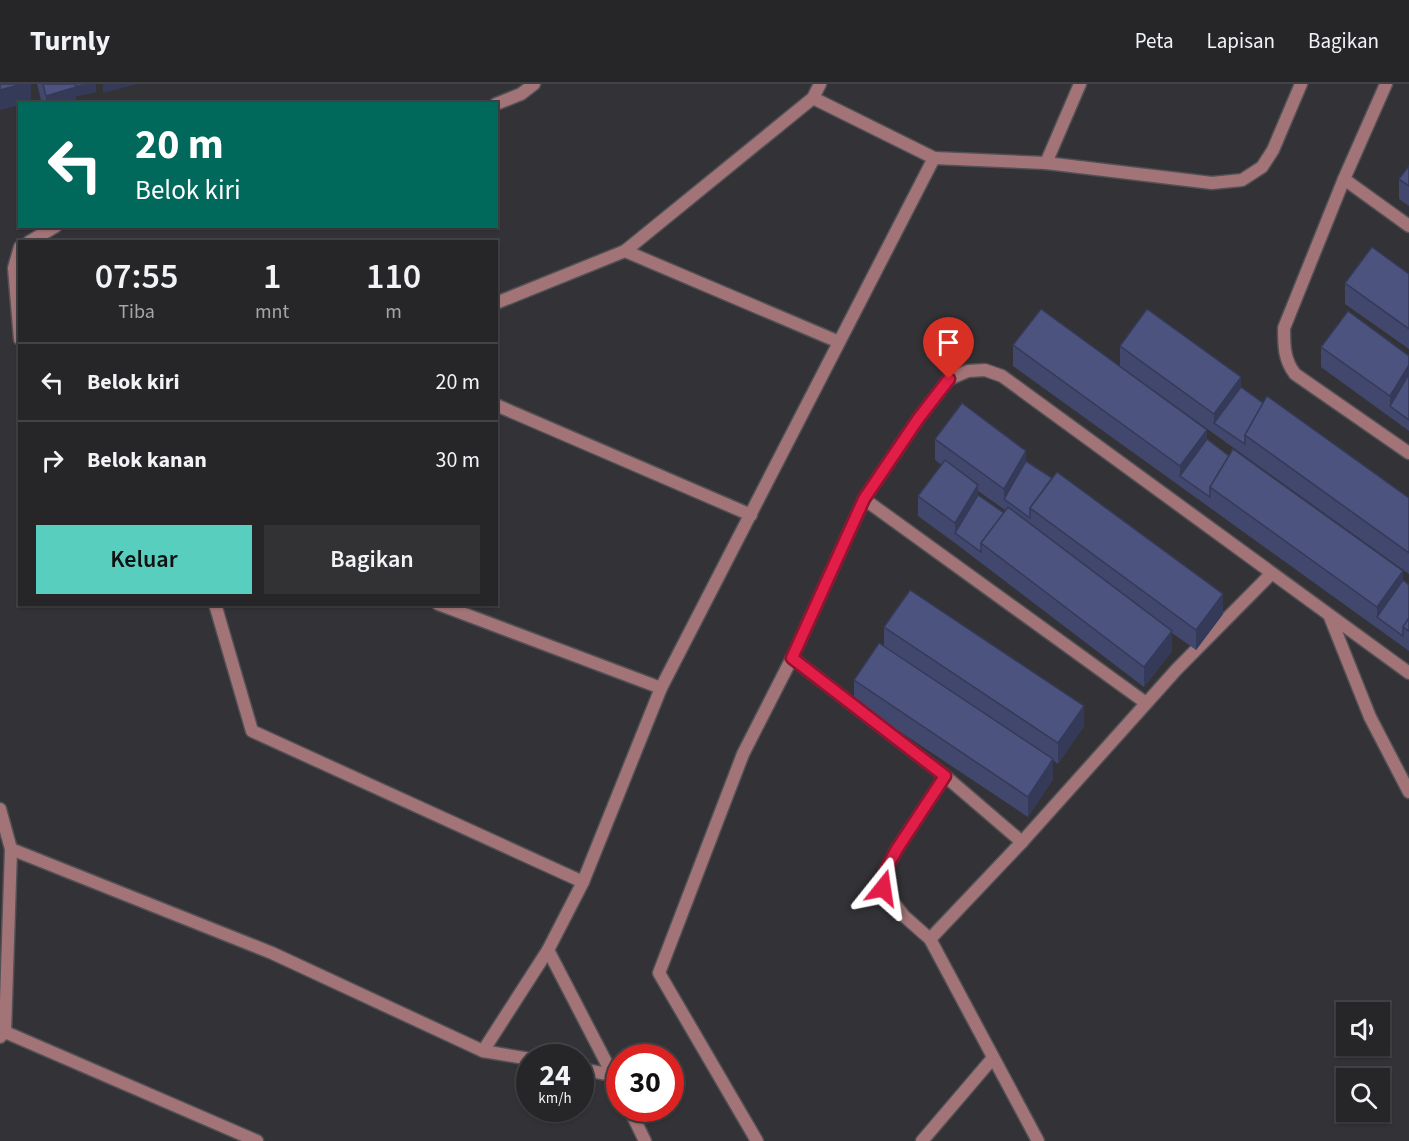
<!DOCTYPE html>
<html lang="id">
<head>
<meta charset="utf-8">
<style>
	:root { --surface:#262629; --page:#323235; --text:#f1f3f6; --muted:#a4a5a8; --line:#424346; --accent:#58cebf }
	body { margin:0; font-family:"Source Sans 3",sans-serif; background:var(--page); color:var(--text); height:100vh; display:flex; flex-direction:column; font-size:22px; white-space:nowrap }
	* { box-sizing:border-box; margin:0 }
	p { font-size:20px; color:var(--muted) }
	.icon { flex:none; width:33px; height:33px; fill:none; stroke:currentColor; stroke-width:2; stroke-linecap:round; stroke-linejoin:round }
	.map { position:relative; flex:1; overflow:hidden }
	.drawer { position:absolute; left:18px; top:156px; width:480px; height:366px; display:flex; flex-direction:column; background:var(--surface); border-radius:0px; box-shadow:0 2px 4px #0004,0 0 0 2px var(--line) }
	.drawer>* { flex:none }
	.hud { position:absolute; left:18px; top:18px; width:480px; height:126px; border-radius:0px; box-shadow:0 2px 4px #0004,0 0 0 2px var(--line); background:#00695c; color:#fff; overflow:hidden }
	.controls { position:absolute; left:1336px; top:918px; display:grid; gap:12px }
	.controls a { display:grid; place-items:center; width:54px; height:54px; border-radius:0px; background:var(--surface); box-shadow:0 2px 4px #0004,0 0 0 2px var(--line); font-size:30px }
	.speed { position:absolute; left:516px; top:960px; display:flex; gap:12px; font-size:30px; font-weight:700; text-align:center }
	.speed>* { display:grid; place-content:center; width:78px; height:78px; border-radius:50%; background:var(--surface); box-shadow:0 2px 4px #0004,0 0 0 2px var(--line); line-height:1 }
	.speed small { font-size:15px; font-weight:400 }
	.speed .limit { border:9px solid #d22; background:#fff; color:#111 }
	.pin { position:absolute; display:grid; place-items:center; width:51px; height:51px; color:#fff; margin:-62px -26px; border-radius:50% 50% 50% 0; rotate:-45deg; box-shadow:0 0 6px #0007 }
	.pin .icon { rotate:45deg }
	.me { position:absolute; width:66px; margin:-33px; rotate:15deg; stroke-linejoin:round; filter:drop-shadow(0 0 4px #0008) }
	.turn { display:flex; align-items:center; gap:21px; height:126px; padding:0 18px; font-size:27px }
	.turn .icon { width:78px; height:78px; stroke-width:2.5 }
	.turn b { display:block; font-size:42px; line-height:51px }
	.eta { display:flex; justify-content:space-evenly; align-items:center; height:102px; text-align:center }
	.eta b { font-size:36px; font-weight:600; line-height:42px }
	.primary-button { display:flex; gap:12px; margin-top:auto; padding:12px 18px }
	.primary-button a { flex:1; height:69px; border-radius:0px; background:var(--accent); color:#111; font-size:24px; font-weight:600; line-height:69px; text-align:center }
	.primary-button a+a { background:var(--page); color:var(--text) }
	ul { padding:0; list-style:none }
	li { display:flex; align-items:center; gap:18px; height:78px; padding:0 18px; border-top:2px solid var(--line) }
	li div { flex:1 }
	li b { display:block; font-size:22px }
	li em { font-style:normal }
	header { display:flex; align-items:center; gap:36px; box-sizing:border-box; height:84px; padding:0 30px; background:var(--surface); border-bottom:2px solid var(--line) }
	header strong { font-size:28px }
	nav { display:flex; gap:33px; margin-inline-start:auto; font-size:21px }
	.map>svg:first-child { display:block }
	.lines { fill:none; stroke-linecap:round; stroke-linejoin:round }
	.minor-casing { stroke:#515155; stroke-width:15 }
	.minor { stroke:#a37477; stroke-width:12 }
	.wall { fill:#41476d; fill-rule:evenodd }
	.shaded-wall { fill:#353a59 }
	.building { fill:#4c537f; stroke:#353a59; stroke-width:1.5 }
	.route-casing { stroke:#92132f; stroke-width:15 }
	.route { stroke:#e11d48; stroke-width:10 }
</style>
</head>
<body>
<header>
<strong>Turnly</strong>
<nav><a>Peta</a><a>Lapisan</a><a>Bagikan</a></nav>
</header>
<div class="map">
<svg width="1409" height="1057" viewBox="0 0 1409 1057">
	<rect width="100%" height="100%" fill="#333337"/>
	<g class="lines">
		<g class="minor-casing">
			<g id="minor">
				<path d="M1386,0L1344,95L1284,244C1284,261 1284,276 1295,290L1409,369"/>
				<path d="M813,14L934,74"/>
				<path d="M496,20L521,10L534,0"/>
				<path d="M1046,79L1080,0"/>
				<path d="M1344,95L1409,142"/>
				<path d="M29,158L56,142"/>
				<path d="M20,163L14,184L20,255"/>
				<path d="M625,167L839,258"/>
				<path d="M496,219L625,167L813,14L820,0"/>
				<path d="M496,321L751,431"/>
				<path d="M864,415L1146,619"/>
				<path d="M215,520L252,647L583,798"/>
				<path d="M438,520L661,604"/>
				<path d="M1330,533L1370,633L1409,708"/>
				<path d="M792,574L945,692L1022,758"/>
				<path d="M0,725L11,765L5,948L0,953"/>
				<path d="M11,765L272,869L483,967L530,975"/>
				<path d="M930,855L904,832L883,805L886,785L897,765L945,692"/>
				<path d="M5,948L257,1057"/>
				<path d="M483,967L548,866"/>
				<path d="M580,985L613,991"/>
				<path d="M620,1005L548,866L583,798L661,604L934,74L1046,79L1212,99L1242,96L1262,83L1273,66L1301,0"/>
				<path d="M629,1024L645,1057"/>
				<path d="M757,1057L659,889L743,670L792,574L864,415L918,335L949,295L968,287L985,286L1002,292L1409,589"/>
				<path d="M922,1057L992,975"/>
				<path d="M1038,1057L930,855L1022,758L1177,585L1271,490"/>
			</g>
		</g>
		<use href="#minor" class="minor"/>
	</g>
	<g class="wall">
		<path d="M37,0H96V8L76,12V20H42Z"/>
		<path d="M1409,82V122L1399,115V95Z"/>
		<path d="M1409,190V265L1345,220V199Z"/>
		<path d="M1013,261L1207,356L1409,501V567L1013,282Z"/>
		<path d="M1120,262L1241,303L1263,319L1409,414V490L1120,282Z"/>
		<path d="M1321,263L1409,272V347L1321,283Z"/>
		<path d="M935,355L1026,377L1223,530L1196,566L1172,549V567L1144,603L955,459L918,432V412L942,381L935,376ZM978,407L1005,426L1004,429L978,411Z"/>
		<path d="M884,543L1084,642L1058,680L1053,676V695L1028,733L854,617V596L884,562Z"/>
	</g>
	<g class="shaded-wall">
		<path d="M22,0H31V18L24,20H20V21L0,26V6Z"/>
		<path d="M84,0H96V8L76,12V2Z"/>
		<path d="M103,0H137L103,9Z"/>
		<path d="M76,3V20H46V12Z"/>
		<path d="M1409,281V301L1390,322V312Z"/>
		<path d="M1241,293V313L1214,339V330Z"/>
		<path d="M1207,346V366L1180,392V382Z"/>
		<path d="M1026,367V387L1004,415V405Z"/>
		<path d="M978,401V421L955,449V439Z"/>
		<path d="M1403,487V507L1377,533V523Z"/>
		<path d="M1223,510V530L1196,566V546Z"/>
		<path d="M1172,547V567L1144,603V583Z"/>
		<path d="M1084,622V642L1058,680V659Z"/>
		<path d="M1053,675V695L1028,733V713Z"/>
	</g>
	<g class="building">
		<path d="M0,0H22L0,6Z"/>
		<path d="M43,0H75L76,3L46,12Z"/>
		<path d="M1409,82V102L1399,95Z"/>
		<path d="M1372,163L1409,190V245L1345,199Z"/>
		<path d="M1041,225L1207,346L1180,382L1013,261Z"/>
		<path d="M1147,225L1241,293L1214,330L1120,262Z"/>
		<path d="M1348,227L1409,272V281L1390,312L1321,263Z"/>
		<path d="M1409,290V336L1390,322Z"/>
		<path d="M1241,303L1263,319L1245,351V360L1214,339Z"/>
		<path d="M1267,312L1409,414V469L1245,351Z"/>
		<path d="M962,319L1026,367L1004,405L935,355Z"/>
		<path d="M1207,355L1229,372L1210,403V413L1180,392Z"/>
		<path d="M1233,365L1403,487L1377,523L1210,403Z"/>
		<path d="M945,376L978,401L955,439L918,412Z"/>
		<path d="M1026,377L1052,394L1030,424V434L1004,415Z"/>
		<path d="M1057,388L1223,510L1196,546L1030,424Z"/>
		<path d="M978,411L1004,429L981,459V468L955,449Z"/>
		<path d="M1008,423L1172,547L1144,583L981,459Z"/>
		<path d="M1403,496L1409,501V534L1403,543V552L1377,533Z"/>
		<path d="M910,506L1084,622L1058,659L884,543Z"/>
		<path d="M1409,534V547L1403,543Z"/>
		<path d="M879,559L1053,675L1028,713L854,596Z"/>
	</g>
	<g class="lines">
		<g class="route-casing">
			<path id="route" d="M883,804L886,785L897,765L945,692L792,574L864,415L918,335L949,295"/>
		</g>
		<use href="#route" class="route"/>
	</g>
</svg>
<div class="controls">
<a><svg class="icon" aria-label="sound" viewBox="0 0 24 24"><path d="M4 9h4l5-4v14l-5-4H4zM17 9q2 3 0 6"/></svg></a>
<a><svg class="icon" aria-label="search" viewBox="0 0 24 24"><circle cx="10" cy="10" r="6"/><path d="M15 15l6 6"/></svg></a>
</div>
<div class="speed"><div>24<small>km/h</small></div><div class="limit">30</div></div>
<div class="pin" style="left:949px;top:295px;background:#d93025"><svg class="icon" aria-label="arrive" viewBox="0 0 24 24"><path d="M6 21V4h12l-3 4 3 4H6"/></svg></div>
<svg class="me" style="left:883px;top:804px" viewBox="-20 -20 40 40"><path d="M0-17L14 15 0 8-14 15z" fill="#e11d48" stroke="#fff" stroke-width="4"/></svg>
<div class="hud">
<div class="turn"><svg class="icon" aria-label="left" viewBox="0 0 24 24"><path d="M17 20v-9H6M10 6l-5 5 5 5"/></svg><div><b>20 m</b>Belok kiri</div></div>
</div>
<section class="drawer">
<div class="eta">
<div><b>07:55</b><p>Tiba</p></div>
<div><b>1</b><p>mnt</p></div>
<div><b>110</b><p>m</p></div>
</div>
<ul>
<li><svg class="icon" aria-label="left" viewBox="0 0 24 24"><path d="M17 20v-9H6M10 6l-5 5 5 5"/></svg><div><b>Belok kiri</b></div><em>20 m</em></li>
<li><svg class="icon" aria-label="right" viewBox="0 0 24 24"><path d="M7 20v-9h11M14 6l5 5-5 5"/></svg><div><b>Belok kanan</b></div><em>30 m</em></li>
</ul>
<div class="primary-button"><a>Keluar</a><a>Bagikan</a></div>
</section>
</div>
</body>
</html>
